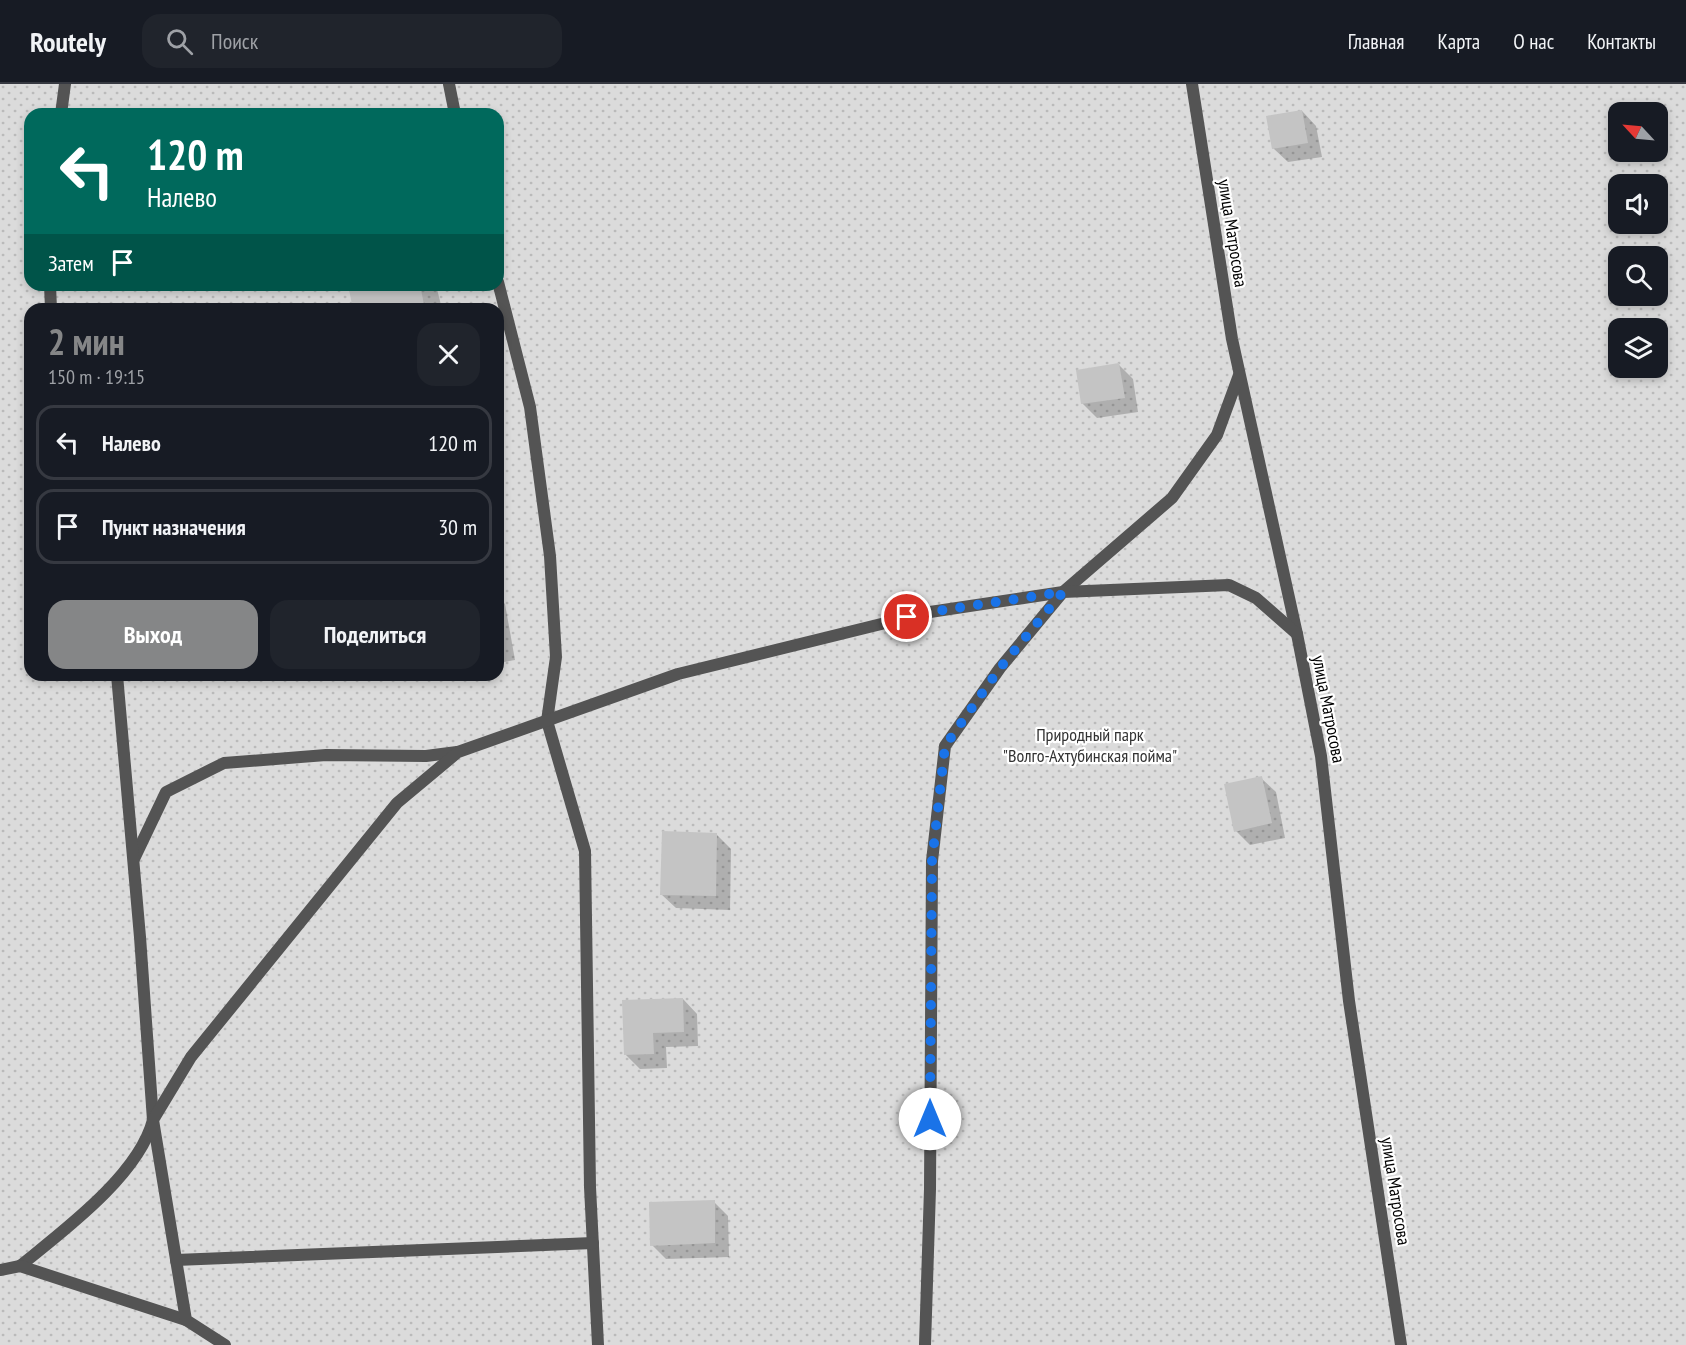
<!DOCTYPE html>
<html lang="ru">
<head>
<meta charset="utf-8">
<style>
	:root { --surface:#171b24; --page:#20242c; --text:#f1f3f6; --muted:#9ea1a6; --line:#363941; --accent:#858687 }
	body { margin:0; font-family:"PT Sans Narrow",sans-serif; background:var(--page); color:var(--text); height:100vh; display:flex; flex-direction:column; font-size:22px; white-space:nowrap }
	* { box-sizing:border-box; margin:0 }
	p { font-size:20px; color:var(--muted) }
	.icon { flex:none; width:33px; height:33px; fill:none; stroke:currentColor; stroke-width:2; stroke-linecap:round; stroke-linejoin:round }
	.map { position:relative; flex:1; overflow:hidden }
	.side { position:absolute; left:24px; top:219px; width:480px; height:378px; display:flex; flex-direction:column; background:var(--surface); border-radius:18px; box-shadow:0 3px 9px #0003 }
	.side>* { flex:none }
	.top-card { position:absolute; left:24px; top:24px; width:480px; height:183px; border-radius:18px; box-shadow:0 3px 9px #0003; background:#00695c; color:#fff; overflow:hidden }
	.needle { width:39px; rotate:296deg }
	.tools { position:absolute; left:1608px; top:18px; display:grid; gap:12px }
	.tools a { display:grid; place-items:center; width:60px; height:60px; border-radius:12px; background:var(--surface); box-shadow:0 3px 9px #0003; font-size:30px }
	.pin { position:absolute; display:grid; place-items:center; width:51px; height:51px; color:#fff; margin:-26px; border:3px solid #fff; border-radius:50%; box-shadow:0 2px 6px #0007 }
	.me { position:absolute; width:66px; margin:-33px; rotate:0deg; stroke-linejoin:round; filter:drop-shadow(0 0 4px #0008) }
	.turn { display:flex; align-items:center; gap:21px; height:126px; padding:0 24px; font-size:27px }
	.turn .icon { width:78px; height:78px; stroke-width:2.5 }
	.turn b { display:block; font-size:42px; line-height:51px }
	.then { display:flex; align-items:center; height:57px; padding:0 24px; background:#0003; gap:12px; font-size:22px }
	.round { display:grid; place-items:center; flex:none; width:63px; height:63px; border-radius:18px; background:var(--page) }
	.headline { display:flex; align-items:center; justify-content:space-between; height:102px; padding:0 24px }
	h1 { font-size:36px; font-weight:800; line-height:45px; color:var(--accent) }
	.cta { display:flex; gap:12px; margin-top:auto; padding:12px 24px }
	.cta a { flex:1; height:69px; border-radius:18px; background:var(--accent); color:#fff; font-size:24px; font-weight:800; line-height:69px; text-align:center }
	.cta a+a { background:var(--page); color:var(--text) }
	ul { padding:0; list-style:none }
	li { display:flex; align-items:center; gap:18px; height:75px; margin:0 12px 9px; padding:0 12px; border:3px solid var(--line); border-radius:18px }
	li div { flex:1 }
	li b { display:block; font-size:22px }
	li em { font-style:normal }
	header { display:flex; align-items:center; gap:36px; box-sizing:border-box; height:84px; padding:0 30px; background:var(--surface); border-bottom:2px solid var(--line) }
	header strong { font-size:28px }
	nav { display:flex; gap:33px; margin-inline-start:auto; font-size:21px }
	.search { width:420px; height:54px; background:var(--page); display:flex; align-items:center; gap:15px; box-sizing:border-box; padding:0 21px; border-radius:18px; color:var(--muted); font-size:22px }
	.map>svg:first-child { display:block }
	.grass { fill:url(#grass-dots); fill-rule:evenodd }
	.shadow { fill:#0003 }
	.building { fill:#c4c4c4 }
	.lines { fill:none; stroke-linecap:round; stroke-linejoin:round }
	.minor { stroke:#545454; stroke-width:12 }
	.route { stroke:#1a73e8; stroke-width:10; stroke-dasharray:0 18 }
	.labels { text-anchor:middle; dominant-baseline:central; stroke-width:4.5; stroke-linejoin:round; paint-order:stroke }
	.street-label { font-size:18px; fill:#000; stroke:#fff }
	.park-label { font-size:18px; fill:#323232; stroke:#fff }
</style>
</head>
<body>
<header>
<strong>Routely</strong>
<div class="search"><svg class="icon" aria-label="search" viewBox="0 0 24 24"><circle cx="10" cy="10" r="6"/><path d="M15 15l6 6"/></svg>Поиск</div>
<nav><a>Главная</a><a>Карта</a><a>О нас</a><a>Контакты</a></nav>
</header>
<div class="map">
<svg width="1686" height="1261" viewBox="0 0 1686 1261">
	<defs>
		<pattern id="grass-dots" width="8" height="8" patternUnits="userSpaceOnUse" patternTransform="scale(1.5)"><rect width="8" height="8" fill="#dbdbdb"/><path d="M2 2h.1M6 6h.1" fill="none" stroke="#bababa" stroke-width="1.8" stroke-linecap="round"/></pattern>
	</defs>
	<rect width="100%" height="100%" fill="#fff"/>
	<path class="grass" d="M0,0H1686V1261H0ZM1618,28H1658V68H1618ZM30,30H498V201H30ZM1618,100H1658V140H1618ZM1618,172H1658V212H1618ZM30,225H498V591H30ZM1618,244H1658V284H1618Z"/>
	<g class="shadow">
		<path d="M1302,27L1316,42L1322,73L1288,78L1273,64Z"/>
		<path d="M349,201H436L442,225H355Z"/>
		<path d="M1119,281L1133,295L1138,328L1097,334L1082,319Z"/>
		<path d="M498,513L505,520L515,576L498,579Z"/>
		<path d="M1261,694L1276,708L1285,754L1250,761L1236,747Z"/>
		<path d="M717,751L731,765L730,826L676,824L661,810Z"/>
		<path d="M683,915L697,930L698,962L666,963L667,984L640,985L625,970Z"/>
		<path d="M714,1118L728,1132L729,1173L666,1175L652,1161Z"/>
	</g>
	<g class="building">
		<path d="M1302,26L1308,59L1272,65L1266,32Z"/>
		<path d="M348,201H420L425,225H353Z"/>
		<path d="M1119,279L1125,314L1081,320L1076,286Z"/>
		<path d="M1262,692L1272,739L1234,748L1224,700Z"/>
		<path d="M662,747L717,749L716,812L660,811Z"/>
		<path d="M683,914L684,948L653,949L654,970L624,971L622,916Z"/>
		<path d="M715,1116V1159L650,1162L649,1118Z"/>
	</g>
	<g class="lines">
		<g class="minor">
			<path d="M449,0L455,30"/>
			<path d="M1192,0L1232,255L1297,550L1321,672L1349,917L1401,1261"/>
			<path d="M61,30L65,0"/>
			<path d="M498,198L530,323L550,472L556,573L547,637L585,767L590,1103L598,1261"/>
			<path d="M50,201L51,225"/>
			<path d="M134,775L166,708L224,679L326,671L426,672L457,668"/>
			<path d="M176,1176L593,1159"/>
			<path d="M20,1182C63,1147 139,1091 153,1036L140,853L117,591"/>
			<path d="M0,1186L20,1182L186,1236"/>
			<path d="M225,1261L186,1236L153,1036L191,973L397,719L458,668L678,590L930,528L1063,508L1172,414L1217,351L1239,291"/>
			<path d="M925,1261L930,1105L932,777L945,662L1000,584L1063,508L1229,501L1256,514L1297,550"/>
		</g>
	</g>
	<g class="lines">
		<path class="route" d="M907,533L930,528L1063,508L1000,584L945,662L932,777L930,1035"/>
	</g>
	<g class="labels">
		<g class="street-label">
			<text transform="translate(1233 149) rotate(81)">улица Матросова</text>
			<text transform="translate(1329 625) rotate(79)">улица Матросова</text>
			<text transform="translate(1396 1107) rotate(81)">улица Матросова</text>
		</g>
		<g class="park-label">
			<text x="1090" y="650">Природный парк<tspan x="1090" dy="21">"Волго-Ахтубинская пойма"</tspan></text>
		</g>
	</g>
</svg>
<div class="tools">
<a><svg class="needle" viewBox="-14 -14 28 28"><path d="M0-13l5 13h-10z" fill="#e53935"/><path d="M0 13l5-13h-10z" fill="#9ea1a6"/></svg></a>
<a><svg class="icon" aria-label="sound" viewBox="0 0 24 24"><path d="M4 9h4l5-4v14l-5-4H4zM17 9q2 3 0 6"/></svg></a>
<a><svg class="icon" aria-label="search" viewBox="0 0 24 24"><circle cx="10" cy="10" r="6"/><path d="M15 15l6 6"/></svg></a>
<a><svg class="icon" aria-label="layers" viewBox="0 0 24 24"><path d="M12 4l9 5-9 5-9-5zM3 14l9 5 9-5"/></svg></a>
</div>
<div class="pin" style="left:907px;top:533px;background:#d93025"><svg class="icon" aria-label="arrive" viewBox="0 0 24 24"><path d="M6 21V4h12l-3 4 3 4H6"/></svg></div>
<svg class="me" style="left:930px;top:1035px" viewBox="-20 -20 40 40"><circle r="19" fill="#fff"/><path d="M0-13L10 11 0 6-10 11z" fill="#1a73e8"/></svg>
<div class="top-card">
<div class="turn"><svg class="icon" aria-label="left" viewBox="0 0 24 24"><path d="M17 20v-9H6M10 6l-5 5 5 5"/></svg><div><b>120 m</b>Налево</div></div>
<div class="then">Затем<svg class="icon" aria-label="arrive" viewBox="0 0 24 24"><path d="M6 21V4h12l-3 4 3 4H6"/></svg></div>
</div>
<section class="side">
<div class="headline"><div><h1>2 мин</h1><p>150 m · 19:15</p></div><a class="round"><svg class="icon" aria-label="close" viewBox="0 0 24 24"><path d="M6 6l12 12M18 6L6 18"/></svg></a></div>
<ul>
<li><svg class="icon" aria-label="left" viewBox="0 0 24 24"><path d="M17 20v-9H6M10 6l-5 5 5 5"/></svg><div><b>Налево</b></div><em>120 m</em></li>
<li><svg class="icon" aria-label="arrive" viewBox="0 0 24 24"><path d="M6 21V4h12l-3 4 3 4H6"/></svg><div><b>Пункт назначения</b></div><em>30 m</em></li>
</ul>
<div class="cta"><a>Выход</a><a>Поделиться</a></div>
</section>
</div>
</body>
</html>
